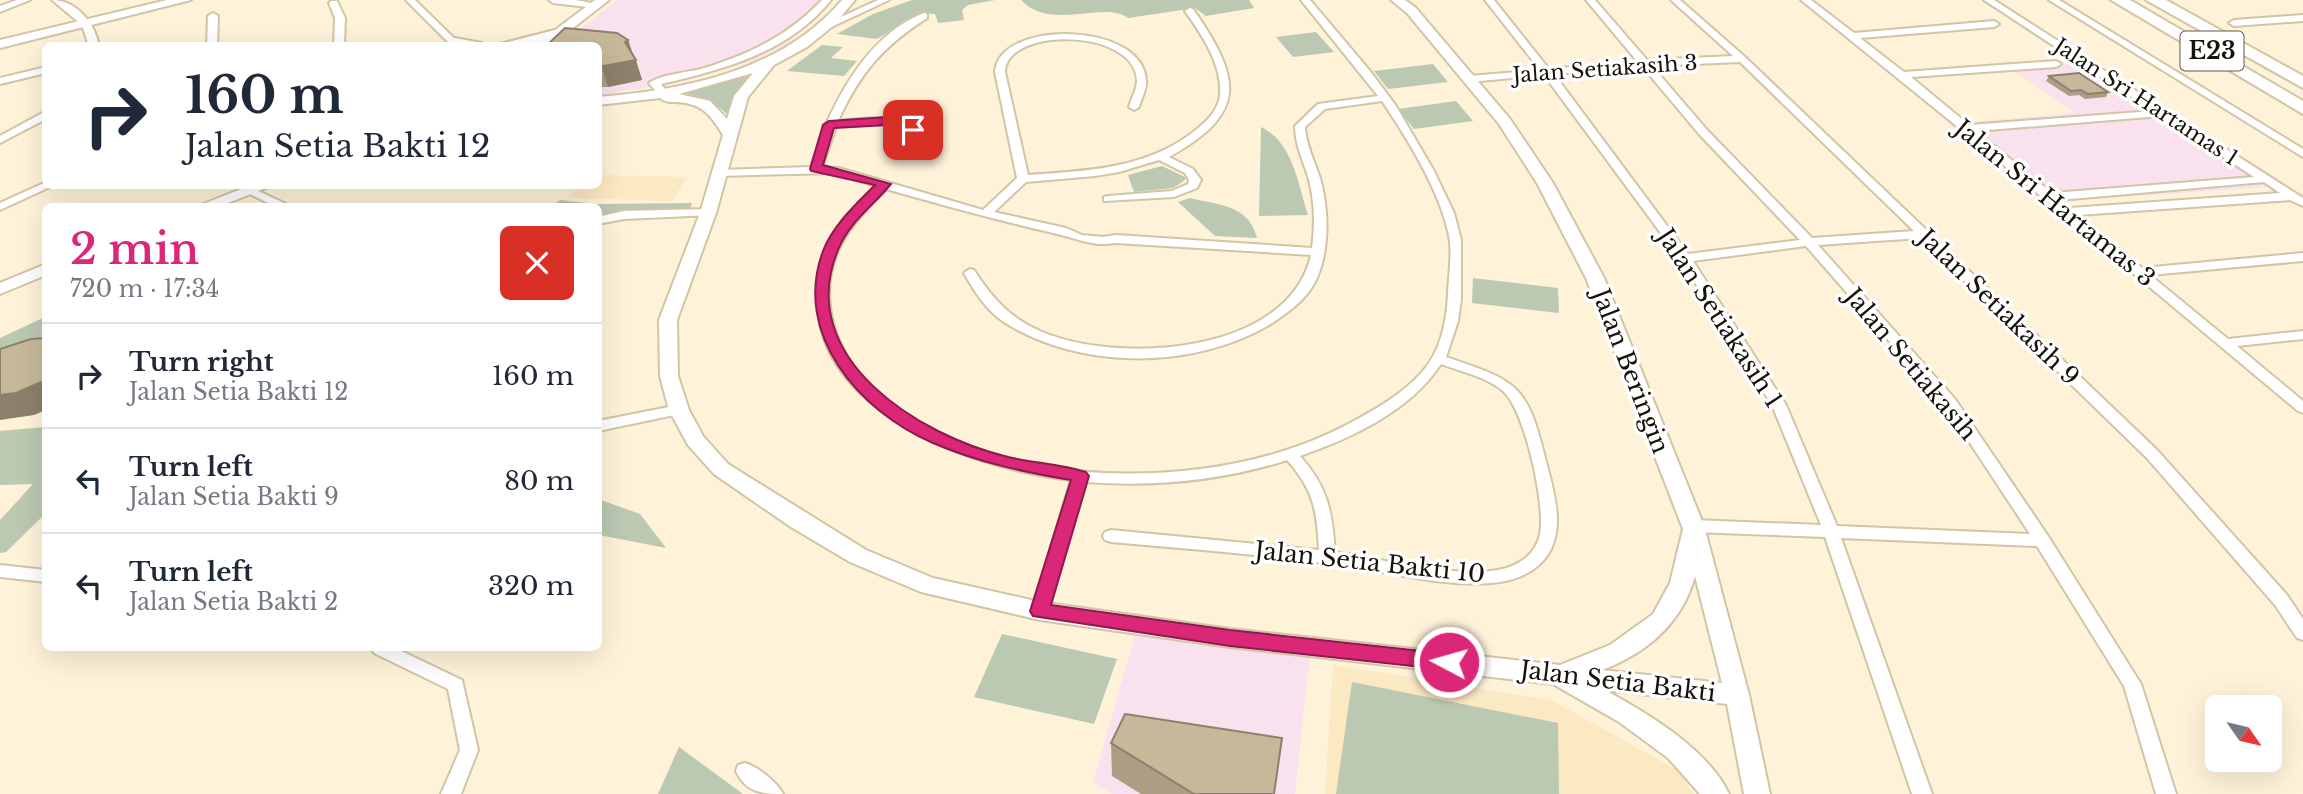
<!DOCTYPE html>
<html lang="en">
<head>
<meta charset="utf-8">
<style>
	:root { --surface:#fff; --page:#f6f6f7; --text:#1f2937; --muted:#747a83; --line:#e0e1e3; --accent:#db2777 }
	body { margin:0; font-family:"Libre Baskerville",serif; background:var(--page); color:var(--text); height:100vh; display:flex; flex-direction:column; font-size:26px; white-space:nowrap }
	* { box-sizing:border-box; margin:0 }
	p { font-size:23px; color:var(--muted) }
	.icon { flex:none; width:38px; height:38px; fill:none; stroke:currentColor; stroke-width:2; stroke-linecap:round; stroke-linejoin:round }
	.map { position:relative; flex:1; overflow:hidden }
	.details { position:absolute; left:42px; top:203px; width:560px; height:448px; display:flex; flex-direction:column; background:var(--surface); border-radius:10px; box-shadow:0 7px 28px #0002 }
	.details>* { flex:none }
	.hud { position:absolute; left:42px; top:42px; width:560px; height:147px; border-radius:10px; box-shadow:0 7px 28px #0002; background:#fff; color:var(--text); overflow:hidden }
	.needle { width:46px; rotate:124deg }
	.controls { position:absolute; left:2205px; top:695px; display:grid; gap:14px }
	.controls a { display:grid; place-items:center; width:77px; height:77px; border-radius:10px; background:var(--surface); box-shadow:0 7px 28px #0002; font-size:35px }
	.pin { position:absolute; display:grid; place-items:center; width:60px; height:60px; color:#fff; margin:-30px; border-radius:14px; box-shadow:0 4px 10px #0006 }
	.me { position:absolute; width:77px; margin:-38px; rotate:276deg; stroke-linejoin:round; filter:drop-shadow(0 0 5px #0008) }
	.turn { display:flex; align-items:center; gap:24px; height:147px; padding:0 28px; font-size:32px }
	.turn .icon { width:91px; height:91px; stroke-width:2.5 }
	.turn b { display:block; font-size:49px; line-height:60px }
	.round { display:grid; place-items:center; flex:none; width:74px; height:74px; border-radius:10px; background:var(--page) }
	.summary { display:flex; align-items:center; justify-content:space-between; height:119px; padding:0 28px }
	h1 { font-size:42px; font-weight:600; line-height:52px; color:var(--accent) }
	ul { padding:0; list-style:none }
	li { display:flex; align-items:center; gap:21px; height:105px; padding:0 28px; border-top:2px solid var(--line) }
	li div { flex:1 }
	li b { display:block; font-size:26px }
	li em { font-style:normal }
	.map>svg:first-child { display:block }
	.commercial { fill:#f9e2ed }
	.built { fill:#fbe9c2 }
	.green { fill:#bbc8b2 }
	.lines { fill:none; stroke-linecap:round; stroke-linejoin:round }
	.street-casing { stroke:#d3c4a6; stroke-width:4 }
	.secondary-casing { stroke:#d3c4a6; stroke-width:4 }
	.highway-casing { stroke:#d3c4a6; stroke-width:4 }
	.street { fill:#fff; fill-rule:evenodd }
	.secondary { fill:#fff; fill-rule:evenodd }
	.highway { fill:#fff; fill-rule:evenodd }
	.wall { fill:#ab9e84 }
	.shaded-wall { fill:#8b816c }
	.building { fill:#c7b89a; stroke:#8b816c; stroke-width:2 }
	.route { fill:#db2777; stroke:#8e194d; stroke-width:2 }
	.labels { text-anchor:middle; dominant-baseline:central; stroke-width:7; stroke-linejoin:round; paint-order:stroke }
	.far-street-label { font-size:21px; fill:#171207; stroke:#fff }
	.shield { fill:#fff; stroke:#5d5951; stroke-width:2 }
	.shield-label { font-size:23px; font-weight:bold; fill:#171207 }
	.street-label { font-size:24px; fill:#171207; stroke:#fff }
</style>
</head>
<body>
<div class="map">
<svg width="2303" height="794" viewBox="0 0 2303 794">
	<rect width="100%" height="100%" fill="#fef2d9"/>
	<g class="commercial">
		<path d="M617,0H832L816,20L785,45L755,60L674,84L599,95L598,46H559Z"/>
		<path d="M2089,62L2283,186L2039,203L1948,124L2075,113L2011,69Z"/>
		<path d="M1136,631L1310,654L1295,794H1112L1093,782Z"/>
	</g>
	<g class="built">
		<path d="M599,175L687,177L672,201L569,198L578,186H598Z"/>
		<path d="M1333,665L1551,700L1676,769L1694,794H1325Z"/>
	</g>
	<g class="green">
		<path d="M912,0H995L968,5L962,10L964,20L938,23L935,14L920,13L877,39L837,34L873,14Z"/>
		<path d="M1021,0H1249L1254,8L1206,16L1195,8L1128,18C1103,0 1051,32 1021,0Z"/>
		<path d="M1316,32L1334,52L1293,57L1276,37Z"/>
		<path d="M822,45L843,47L831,58L857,61L844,76L787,71Z"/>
		<path d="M1433,64L1448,82L1388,89L1374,71Z"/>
		<path d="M756,70L736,94L729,116C711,97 690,96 665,96L718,84Z"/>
		<path d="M1456,101L1473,121L1414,129L1398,109Z"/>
		<path d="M1261,127C1293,142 1298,184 1308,215L1259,216Z"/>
		<path d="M1162,166L1185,177V180L1173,188L1134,192L1128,175Z"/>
		<path d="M1190,198C1219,205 1249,205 1257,238L1215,236L1178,202Z"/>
		<path d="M560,200L597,204L692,203L690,210L599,216L598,206H551Z"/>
		<path d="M1473,278L1558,288L1559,313L1472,303Z"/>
		<path d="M45,317V345L0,368V338Z"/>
		<path d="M45,427V514L6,552L0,553V520L33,484L0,485V431Z"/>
		<path d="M598,499L640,514L666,548L599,535Z"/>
		<path d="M1002,634L1117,659L1094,724L974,697Z"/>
		<path d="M1352,682L1558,723L1559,794H1336Z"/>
		<path d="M679,747L743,794H658Z"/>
	</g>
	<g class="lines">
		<g class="street-casing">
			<g id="street">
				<path d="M17,0H30L0,12V6Z"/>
				<path d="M52,0C76,0 95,23 99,46H89L82,25Z"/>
				<path d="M406,0H415L462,46H452Z"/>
				<path d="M549,0H576L601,5L596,8L553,3Z"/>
				<path d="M822,0H831C789,52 724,70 661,84L668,93L667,95H659L649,83C662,74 685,73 701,69C748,55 788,36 822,0Z"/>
				<path d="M878,0H889L825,30L817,28Z"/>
				<path d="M1301,0H1310L1370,71L1396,106L1434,171L1454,213L1461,240V299L1458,321L1446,357C1517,381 1527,384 1545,458C1554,492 1569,536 1540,564C1527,576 1508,582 1491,583C1440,587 1389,571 1338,565C1263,554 1187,549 1111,542L1105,540L1103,536L1105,532L1111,530L1319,550C1317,511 1314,490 1287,460C1222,481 1153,487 1086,482L1048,611L1046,616L1040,618L1034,616L1032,611L1071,480C981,470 828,418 818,311C816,292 817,271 825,254C838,227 856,207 876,186L834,173L718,176L712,173L718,170L811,167L825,127L824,125L827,122C847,78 877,31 924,13L927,14V18C883,46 860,73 838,121C864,118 888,116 914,123L918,130L915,141H907L908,130C894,118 854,125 836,127L822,167L839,168L983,210L1017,178L995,72C998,19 1144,21 1146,81C1147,89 1141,99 1139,107L1134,110L1129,107C1131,99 1137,89 1137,81C1136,28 1006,26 1005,72L1028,175C1086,171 1144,169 1192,133C1205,123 1219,111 1220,94C1222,64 1202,35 1185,11L1190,8L1193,9C1241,78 1249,113 1169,157L1193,169L1201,180L1197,188L1174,197L1104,201V197L1108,196L1172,191L1188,184L1189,180L1185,173L1159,160L1119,172L1095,176L1026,182L994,212L1066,228L1082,235L1103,237L1116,235L1312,248C1315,226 1315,203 1309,180C1304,162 1295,146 1295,126L1318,104L1378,96ZM1382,101C1407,138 1438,188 1448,231C1453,250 1449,273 1448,293C1447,320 1441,350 1423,371C1403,394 1376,409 1350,423C1276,463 1188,476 1105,473C1016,469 879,432 840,343C828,316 825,284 836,256C846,229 867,209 886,189C942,205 997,220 1053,233C1077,238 1090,247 1116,243L1311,255C1289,355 1117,365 1040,331C1010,318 992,298 974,270L970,269L964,273C974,291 986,310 1004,322C1079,370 1192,370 1269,325C1286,314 1305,301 1315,282C1330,252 1329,210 1320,178C1314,160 1306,145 1305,127L1325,109ZM1441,364C1462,372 1488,377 1504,392C1525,411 1546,507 1540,534C1537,549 1527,559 1514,565C1475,584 1379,558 1335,552C1332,511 1328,487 1300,456C1352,438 1410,411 1441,364Z"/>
				<path d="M1485,0H1494L1549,69L1637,61L1586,0H1595L1647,60L1733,56L1671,0H1680L1745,57L2157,450L2287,595L2303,619V640L2297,638L2275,605L2147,458L1920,238L1818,245L1955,399L2048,536L2141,684L2176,794H2156L2124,686L2037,546L1841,538L1932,794H1912L1825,537L1693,532L1687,530L1685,526L1687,522L1693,520L1821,525L1772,405L1680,259L1544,75L1469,82L1464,79L1469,76L1540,70ZM1740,62L1914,231L1812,238L1707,130L1652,66ZM1642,66L1699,134L1800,240L1688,254L1554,74ZM1806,246L1945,405L2030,534L1837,526L1786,405L1693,261Z"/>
				<path d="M1801,0H1811L1854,33L1994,21L1999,24L1994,27L1860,38L1904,72L2056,61L2061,64L2056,67L1911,77L1969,125L2153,111L1984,0H1994L2303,198V206L2290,200L2078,215L2142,268L2303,253V261L2150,275L2228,339L2303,331V339L2237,346L2303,401V413L2298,411L1964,132L1960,131L1959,128ZM2161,116L2254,177L2052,193L1976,131ZM2264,182L2280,193L2070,208L2059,200Z"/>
				<path d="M2049,0H2059L2303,149V157Z"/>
				<path d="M331,1H337L345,18L344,46H334L335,18L329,3Z"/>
				<path d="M213,13L218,16L217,46H207L208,16Z"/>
				<path d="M2303,15V21L2234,26L2229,23L2234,20Z"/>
				<path d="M46,67V73L0,84V78Z"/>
				<path d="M46,111V119L0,143V136Z"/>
				<path d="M46,182V186H51L50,187L0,210V203Z"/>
				<path d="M250,187L286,204L288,206H274L246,192V188Z"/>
				<path d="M708,209L714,213L712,215L624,219L598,224V217L624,211Z"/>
				<path d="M679,405L684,407L686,410L684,413L598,431V421Z"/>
				<path d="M0,565L46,570V582L0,577Z"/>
				<path d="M371,648H395L462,680L478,750L461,794H441L460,750L448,689L374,653Z"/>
				<path d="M745,763C758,767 777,782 783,794C762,794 745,792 736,771L738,765Z"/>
			</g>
		</g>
		<g class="secondary-casing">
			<g id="secondary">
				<path d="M167,0H191L0,48V40Z"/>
				<path d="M595,0H609L550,46H535L538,42L528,46H492L555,30Z"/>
				<path d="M842,0H855L833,26L807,47L774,65L748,97L716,213L677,320L678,376L689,410L703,436L728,464L866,550L933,578L1040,602L1230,629L1560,665L1610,645L1653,614L1670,583L1683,529L1586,278L1537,183L1499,124L1407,13L1391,0H1405L1415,7L1510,119L1553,183L1604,278L1704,526L1749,695L1770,794H1744L1727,704L1605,690C1647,713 1708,749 1729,794H1700L1668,758L1619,722L1553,684L1230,647L1040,620L921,592L850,562L791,527L714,474L688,445L669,410L660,376L659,320L700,213L723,135C710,114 702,103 675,102C669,102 665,102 660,98L598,105V97C687,90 783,70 842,0ZM753,73L734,96L727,119L710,101L679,94ZM1695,576L1722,683L1602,670C1647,653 1682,623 1695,576Z"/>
				<path d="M455,38L482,43L483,46H449L450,39Z"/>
				<path d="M249,186H271L220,206H198Z"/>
				<path d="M46,264V275L0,294V283Z"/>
			</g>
		</g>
		<g class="highway-casing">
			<g id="highway">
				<path d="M2111,0H2130L2303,101V114Z"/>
				<path d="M2146,0H2166L2303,76V88Z"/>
			</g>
		</g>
		<use href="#street" class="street"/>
		<use href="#secondary" class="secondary"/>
		<use href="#highway" class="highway"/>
	</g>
	<g class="wall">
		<path d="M628,40L642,80L608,87H598V46Z"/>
		<path d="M2049,76L2108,92L2106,97L2085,99L2079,95L2069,96L2046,81Z"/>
		<path d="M1111,743L1274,794H1141L1112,776Z"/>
	</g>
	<g class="shaded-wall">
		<path d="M628,40L634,59L625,42Z"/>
		<path d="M636,60L642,80L608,87L602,67Z"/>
		<path d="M46,380V410L34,415L0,420V395Z"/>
	</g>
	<g class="building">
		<path d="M565,28L617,33L628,40L625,42L636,60L598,67V46H546Z"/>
		<path d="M2079,73L2108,92L2088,94L2081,90L2071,91L2049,76Z"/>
		<path d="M46,338V380L16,393L0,395V349L31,339Z"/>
		<path d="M1125,714L1282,738L1274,794H1194L1111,743Z"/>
	</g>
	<path class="route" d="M888,117L914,123L919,130L913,134L906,128L888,125L834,128L823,165L891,184C873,206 849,222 838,250C793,358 920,436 1008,457C1034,463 1061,464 1086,472L1089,476L1051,605L1230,630L1449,654L1456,656L1459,662L1456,668L1449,670L1230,646L1033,616L1030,611L1071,480C1023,472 977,462 933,443C859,411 792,334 823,251C833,225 856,204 875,185L811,171L810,169L823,125L829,121Z"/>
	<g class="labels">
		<g class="far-street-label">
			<text transform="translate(1605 69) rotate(-4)">Jalan Setiakasih 3</text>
			<text transform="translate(2146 102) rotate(33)">Jalan Sri Hartamas 1</text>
		</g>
		<rect class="shield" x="2180.5" y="31.5" width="63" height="39" rx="5"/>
		<g class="shield-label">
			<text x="2212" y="51">E23</text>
		</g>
		<g class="street-label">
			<text transform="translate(2055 203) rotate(39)">Jalan Sri Hartamas 3</text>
			<text transform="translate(1999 307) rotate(44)">Jalan Setiakasih 9</text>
			<text transform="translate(1720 318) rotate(57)">Jalan Setiakasih 1</text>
			<text transform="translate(1911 364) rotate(50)">Jalan Setiakasih</text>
			<text transform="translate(1631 371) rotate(69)">Jalan Beringin</text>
			<text transform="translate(1370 562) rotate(6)">Jalan Setia Bakti 10</text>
			<text transform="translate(1618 681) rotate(7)">Jalan Setia Bakti</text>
		</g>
	</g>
</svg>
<div class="controls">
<a><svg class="needle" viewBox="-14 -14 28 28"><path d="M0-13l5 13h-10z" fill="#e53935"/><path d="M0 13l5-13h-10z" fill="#747a83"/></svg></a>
</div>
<div class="pin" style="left:913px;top:130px;background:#d93025"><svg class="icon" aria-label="arrive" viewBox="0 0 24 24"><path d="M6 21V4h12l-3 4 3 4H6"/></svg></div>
<svg class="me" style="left:1449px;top:662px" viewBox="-20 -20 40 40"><circle r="17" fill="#db2777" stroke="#fff" stroke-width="3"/><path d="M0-11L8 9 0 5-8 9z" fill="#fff"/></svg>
<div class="hud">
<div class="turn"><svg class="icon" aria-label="right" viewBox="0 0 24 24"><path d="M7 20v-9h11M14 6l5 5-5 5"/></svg><div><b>160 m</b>Jalan Setia Bakti 12</div></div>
</div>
<section class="details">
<div class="summary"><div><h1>2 min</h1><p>720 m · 17:34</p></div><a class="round" style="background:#d93025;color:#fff"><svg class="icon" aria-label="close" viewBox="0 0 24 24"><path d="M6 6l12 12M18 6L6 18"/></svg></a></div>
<ul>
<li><svg class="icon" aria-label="right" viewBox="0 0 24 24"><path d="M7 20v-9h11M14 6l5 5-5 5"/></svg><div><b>Turn right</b><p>Jalan Setia Bakti 12</p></div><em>160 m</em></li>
<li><svg class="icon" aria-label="left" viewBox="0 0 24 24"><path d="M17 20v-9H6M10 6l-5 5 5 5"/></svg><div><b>Turn left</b><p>Jalan Setia Bakti 9</p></div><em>80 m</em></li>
<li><svg class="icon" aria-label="left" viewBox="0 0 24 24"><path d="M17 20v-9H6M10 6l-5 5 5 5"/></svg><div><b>Turn left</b><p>Jalan Setia Bakti 2</p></div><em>320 m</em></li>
</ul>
</section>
</div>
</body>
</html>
